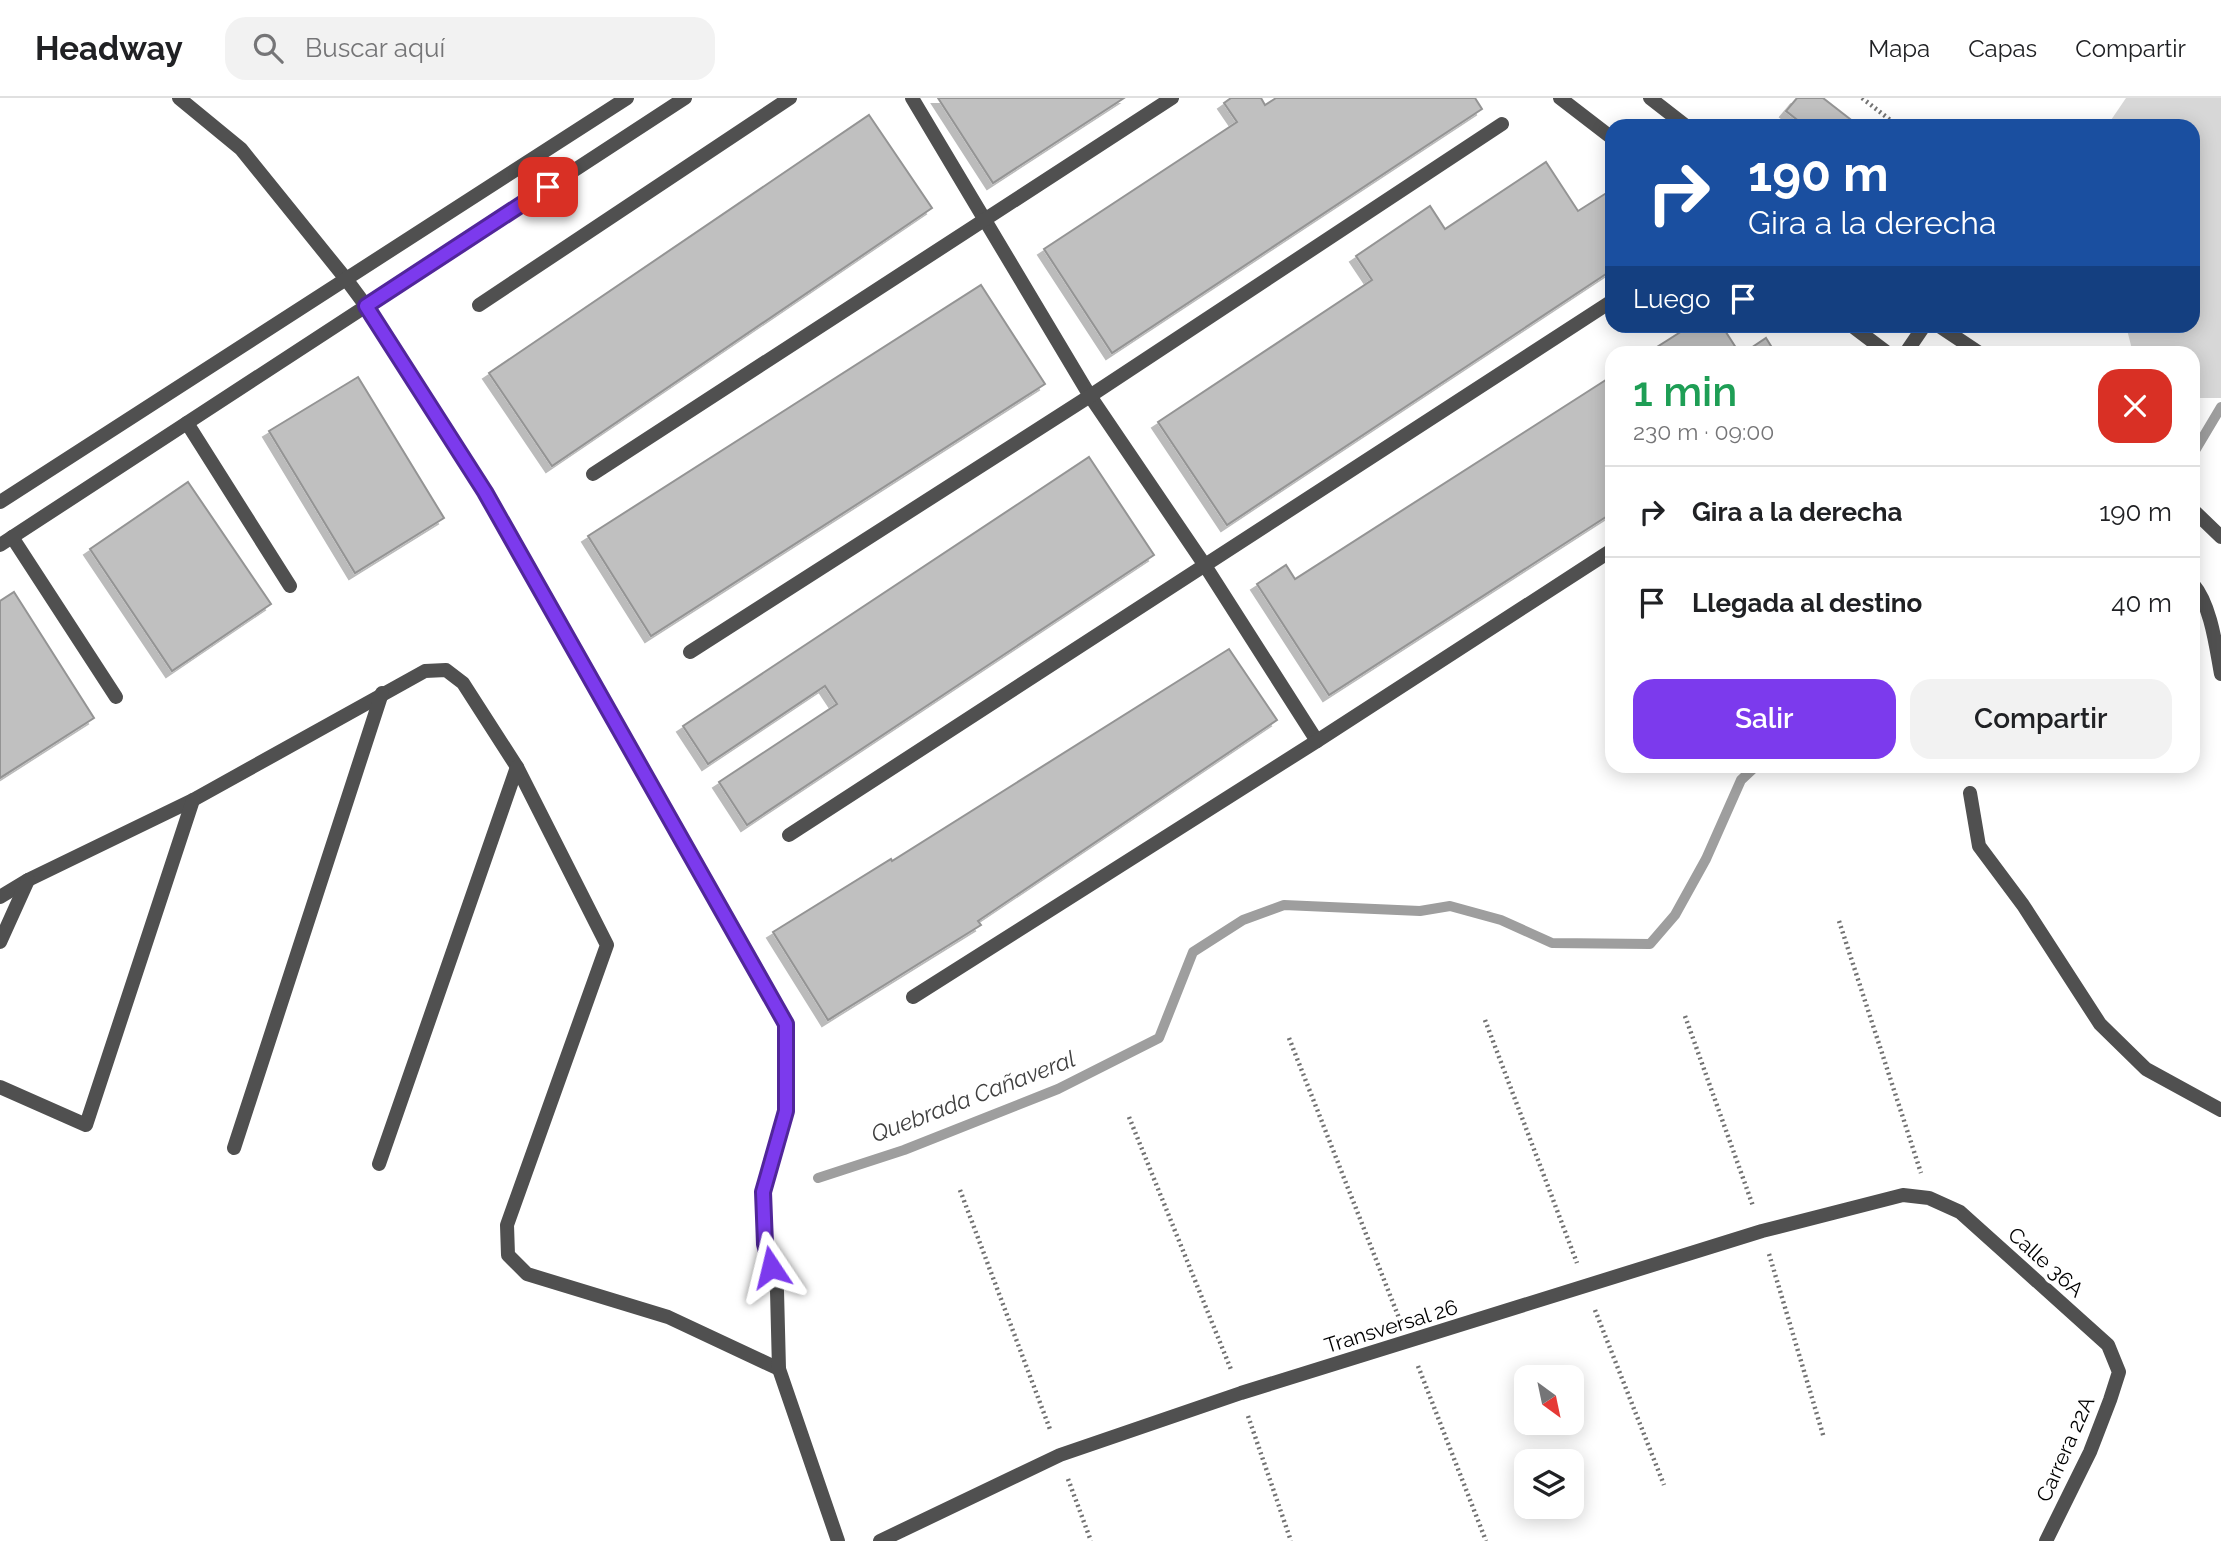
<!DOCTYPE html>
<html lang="es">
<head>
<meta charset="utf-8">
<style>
	:root { --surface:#fff; --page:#f2f2f2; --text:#202124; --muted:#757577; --line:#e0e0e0; --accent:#7c3aed }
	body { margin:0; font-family:Raleway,sans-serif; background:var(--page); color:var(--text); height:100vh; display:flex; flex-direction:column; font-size:26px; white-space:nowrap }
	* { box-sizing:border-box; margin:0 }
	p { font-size:23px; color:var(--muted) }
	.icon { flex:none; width:38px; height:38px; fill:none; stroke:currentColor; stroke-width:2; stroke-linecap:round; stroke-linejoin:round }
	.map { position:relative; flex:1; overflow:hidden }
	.panel { position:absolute; left:1605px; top:248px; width:595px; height:427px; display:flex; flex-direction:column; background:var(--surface); border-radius:21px; box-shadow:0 4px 18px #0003 }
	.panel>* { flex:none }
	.hud { position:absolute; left:1605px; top:21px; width:595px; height:214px; border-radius:21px; box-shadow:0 4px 18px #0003; background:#1a4fa0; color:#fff; overflow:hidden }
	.needle { width:46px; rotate:147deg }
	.tools { position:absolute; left:1514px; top:1267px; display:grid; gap:14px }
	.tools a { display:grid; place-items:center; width:70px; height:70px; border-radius:14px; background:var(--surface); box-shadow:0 4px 18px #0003; font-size:35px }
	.pin { position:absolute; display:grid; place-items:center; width:60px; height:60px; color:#fff; margin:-30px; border-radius:14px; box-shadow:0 4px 10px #0006 }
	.me { position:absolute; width:77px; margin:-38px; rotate:350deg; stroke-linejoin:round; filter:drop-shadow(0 0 5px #0008) }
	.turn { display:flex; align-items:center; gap:24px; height:147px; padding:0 28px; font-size:32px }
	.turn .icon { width:91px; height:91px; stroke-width:2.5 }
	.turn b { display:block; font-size:49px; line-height:60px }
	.then { display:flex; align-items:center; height:66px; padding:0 28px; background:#0003; gap:14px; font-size:26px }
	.round { display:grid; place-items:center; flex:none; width:74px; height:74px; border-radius:21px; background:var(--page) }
	.headline { display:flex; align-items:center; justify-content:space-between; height:119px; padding:0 28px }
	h1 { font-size:42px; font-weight:600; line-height:52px; color:#1e9e55 }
	.cta { display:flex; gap:14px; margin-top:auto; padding:14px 28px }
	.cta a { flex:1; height:80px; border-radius:21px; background:var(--accent); color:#fff; font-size:28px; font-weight:600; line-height:80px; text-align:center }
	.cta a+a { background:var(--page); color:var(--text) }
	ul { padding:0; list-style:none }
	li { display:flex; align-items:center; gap:21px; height:91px; padding:0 28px; border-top:2px solid var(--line) }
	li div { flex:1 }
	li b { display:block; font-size:26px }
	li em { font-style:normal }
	header { display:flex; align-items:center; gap:42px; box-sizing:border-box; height:98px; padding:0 35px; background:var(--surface); border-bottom:2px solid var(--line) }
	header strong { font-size:33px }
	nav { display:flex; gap:38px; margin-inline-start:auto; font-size:24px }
	.search { width:490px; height:63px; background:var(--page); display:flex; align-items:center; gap:18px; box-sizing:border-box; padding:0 24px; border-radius:21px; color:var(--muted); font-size:26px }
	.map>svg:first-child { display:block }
	.green { fill:#d7d7d7 }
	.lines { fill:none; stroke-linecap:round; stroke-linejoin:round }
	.stream { stroke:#9e9e9e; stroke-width:10 }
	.building { fill:#c0c0c0; stroke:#949494; stroke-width:2; filter:url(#shadow) }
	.path { stroke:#727272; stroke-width:4.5; stroke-dasharray:2 3.5; stroke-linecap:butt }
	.lane { stroke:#505050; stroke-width:14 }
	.street { stroke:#505050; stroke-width:14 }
	.route-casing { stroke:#51269a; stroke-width:18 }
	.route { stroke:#7c3aed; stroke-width:12 }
	.labels { text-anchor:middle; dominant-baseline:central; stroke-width:7; stroke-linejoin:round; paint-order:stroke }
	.street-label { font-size:21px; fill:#000; stroke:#fff }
	.water-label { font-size:23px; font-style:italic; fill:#3f3f3f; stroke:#fff }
</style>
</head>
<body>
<header>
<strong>Headway</strong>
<div class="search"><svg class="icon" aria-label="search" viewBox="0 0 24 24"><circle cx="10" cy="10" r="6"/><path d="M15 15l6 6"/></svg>Buscar aquí</div>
<nav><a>Mapa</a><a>Capas</a><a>Compartir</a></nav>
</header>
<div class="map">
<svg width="2221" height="1443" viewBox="0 0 2221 1443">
	<defs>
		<filter id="shadow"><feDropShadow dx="-6" dy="6" stdDeviation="0" flood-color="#0004"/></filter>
	</defs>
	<rect width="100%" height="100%" fill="#fff"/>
	<path class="green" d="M2126,0H2221V300H2193V256L2133,255L2126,228H2193V28H2107Z"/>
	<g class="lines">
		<g class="stream">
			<path d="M2193,356L2221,309"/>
			<path d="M818,1080L904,1052L1058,991L1159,940L1193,854L1243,822L1284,807L1420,813L1450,808L1501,822L1552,845L1650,846L1675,817L1706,761L1741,682L1756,668"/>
		</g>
	</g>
	<g class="building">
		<path d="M938,0H1124L993,85Z"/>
		<path d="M1231,0H1261L1265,7L1276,0H1475L1482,11L1112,255L1044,151L1237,24L1224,5Z"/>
		<path d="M1797,0H1823L1859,28H1805L1786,13Z"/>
		<path d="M869,17L932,110L552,368L489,275Z"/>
		<path d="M1546,64L1578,113L1608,94L1612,100V172L1227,427L1158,324L1372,182L1356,158L1430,108L1445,131Z"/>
		<path d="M981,187L1045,286L651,538L588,438Z"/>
		<path d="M1690,228H1722L1740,256H1646Z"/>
		<path d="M1766,240L1776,256H1742Z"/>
		<path d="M1612,278V415L1329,597L1257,486L1286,467L1295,481Z"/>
		<path d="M358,279L444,420L355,475L269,333Z"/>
		<path d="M1089,359L1154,457L747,727L719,684L837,606L825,588L708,666L683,628Z"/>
		<path d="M188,384L271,506L172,573L90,451Z"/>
		<path d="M14,494L94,620L0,680V503Z"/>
		<path d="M1229,551L1277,622L978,823L981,827L828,922L773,834L891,761L892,763Z"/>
	</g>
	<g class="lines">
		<g class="path">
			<path d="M1862,0L1898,28"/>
			<path d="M1839,823L1921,1075"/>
			<path d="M1685,918L1753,1108"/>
			<path d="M1485,922L1577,1165"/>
			<path d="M1289,940L1399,1220"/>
			<path d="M1129,1019L1232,1274"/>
			<path d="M960,1092L1051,1334"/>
			<path d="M1769,1156L1824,1340"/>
			<path d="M1595,1212L1664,1387"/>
			<path d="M1418,1268L1486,1443"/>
			<path d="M1248,1318L1291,1443"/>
			<path d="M1068,1381L1091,1443"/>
		</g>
		<g class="lane">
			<path d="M179,0L241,51L346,181"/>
			<path d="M912,0L1090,298L1204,466L1317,643"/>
			<path d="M479,207L790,0"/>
			<path d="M593,376L1172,0"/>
			<path d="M690,554L1090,298L1502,26"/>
			<path d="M1970,695L1979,748L2023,807L2100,926L2146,971L2221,1012"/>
			<path d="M789,737L1612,203"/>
			<path d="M0,799L28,782L193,702L425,573L446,572L463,585L517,669L607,847L507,1127L508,1157L527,1176L668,1219L779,1271"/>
			<path d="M0,844L28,782"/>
			<path d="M913,899L1317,643L1612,452"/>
			<path d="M0,989L86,1027L193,702"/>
			<path d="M234,1050L382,595"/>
			<path d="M379,1066L517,669"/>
		</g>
		<g class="street">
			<path d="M1560,0L1612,40"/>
			<path d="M1650,0L1686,28"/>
			<path d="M346,181L366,208L485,394L786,926V1013L763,1094L765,1146L777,1193L779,1271L838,1443"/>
			<path d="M1852,228L1889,256"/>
			<path d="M1939,228L1981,256"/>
			<path d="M1905,256L1924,228"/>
			<path d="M187,325L290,488"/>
			<path d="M0,404L627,0"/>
			<path d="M2193,412L2221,439"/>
			<path d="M12,439L116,599"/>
			<path d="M0,447L685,0"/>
			<path d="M2193,486C2211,507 2216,549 2221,576"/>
			<path d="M880,1443L1060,1357L1241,1295L1762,1133L1903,1097L1929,1100L1960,1114L2108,1247L2119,1274L2110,1302L2090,1354L2046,1443"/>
		</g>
	</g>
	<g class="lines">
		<g class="route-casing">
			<path id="route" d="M548,89L366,208L485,394L786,926V1013L763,1094L765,1146L771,1169"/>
		</g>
		<use href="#route" class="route"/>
	</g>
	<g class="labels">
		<g class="street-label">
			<text transform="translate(2046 1164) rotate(42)">Calle 36A</text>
			<text transform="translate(1391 1228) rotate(-17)">Transversal 26</text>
			<text transform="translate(2065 1351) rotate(-66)">Carrera 22A</text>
		</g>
		<g class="water-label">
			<text transform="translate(973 998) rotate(-21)">Quebrada Cañaveral</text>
		</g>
	</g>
</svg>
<div class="tools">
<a><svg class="needle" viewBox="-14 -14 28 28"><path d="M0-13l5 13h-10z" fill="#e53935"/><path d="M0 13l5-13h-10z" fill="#757577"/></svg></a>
<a><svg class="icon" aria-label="layers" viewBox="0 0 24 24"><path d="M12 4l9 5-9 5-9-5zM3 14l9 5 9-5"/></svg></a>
</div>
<div class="pin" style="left:548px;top:89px;background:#d93025"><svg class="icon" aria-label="arrive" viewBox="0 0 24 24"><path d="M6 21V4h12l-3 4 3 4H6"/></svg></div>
<svg class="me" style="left:771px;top:1169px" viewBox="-20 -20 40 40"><path d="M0-17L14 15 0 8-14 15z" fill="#7c3aed" stroke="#fff" stroke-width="4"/></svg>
<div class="hud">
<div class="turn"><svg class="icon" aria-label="right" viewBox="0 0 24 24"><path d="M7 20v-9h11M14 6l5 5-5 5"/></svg><div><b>190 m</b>Gira a la derecha</div></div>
<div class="then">Luego<svg class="icon" aria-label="arrive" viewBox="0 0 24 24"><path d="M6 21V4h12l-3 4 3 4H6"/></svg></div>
</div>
<section class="panel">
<div class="headline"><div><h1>1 min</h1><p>230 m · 09:00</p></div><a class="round" style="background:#d93025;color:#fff"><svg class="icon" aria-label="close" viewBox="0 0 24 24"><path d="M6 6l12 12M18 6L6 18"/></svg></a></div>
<ul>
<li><svg class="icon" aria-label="right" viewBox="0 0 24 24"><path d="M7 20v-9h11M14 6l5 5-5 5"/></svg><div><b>Gira a la derecha</b></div><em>190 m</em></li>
<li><svg class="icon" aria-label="arrive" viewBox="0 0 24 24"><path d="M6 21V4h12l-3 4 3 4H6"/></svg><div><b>Llegada al destino</b></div><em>40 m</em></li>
</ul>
<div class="cta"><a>Salir</a><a>Compartir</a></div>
</section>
</div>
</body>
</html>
